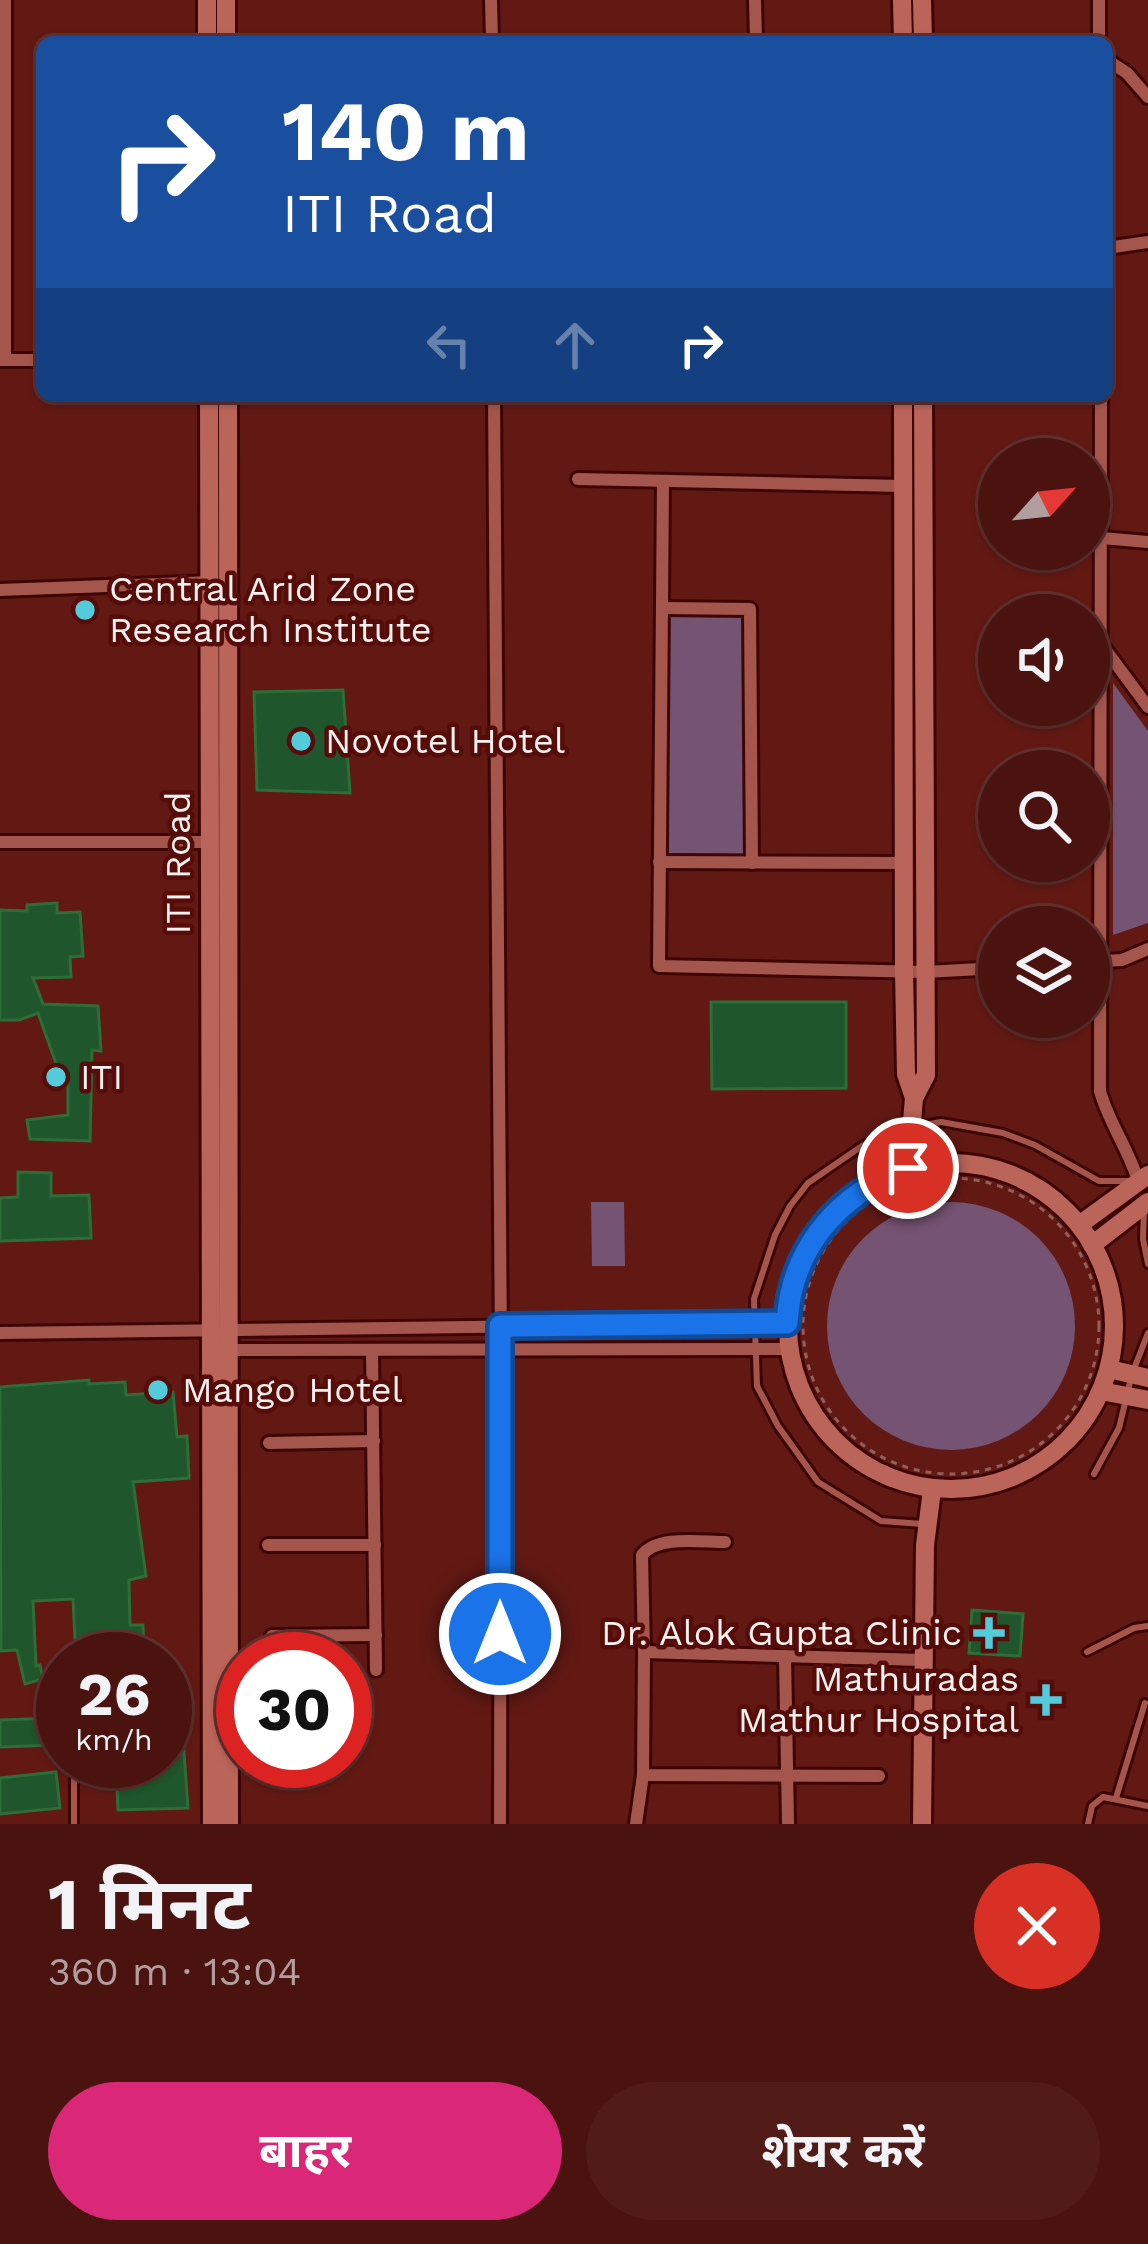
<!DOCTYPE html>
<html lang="hi">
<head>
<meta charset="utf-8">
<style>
	:root { --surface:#4a130f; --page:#511c18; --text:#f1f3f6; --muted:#b29e9e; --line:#61322f; --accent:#db2777 }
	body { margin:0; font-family:"Work Sans","Noto Sans Devanagari",sans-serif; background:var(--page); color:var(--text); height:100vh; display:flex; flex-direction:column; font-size:45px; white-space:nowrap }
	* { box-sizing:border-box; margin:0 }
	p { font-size:39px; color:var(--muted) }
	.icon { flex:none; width:66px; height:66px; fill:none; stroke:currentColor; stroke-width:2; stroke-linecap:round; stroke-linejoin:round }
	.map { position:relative; height:1824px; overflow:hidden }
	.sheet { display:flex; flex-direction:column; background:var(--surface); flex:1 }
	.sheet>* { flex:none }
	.top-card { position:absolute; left:36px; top:36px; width:1077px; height:366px; border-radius:18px; box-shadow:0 3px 9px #0004,0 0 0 3px var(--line); background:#1a4fa0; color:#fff; overflow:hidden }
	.needle { width:78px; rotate:63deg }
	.tools { position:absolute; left:978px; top:438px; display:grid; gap:24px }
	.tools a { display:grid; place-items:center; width:132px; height:132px; border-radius:50%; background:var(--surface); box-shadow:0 3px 9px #0004,0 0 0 3px var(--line); font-size:60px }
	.speed { position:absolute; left:36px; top:1632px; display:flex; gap:24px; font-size:60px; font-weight:700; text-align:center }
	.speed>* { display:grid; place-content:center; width:156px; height:156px; border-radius:50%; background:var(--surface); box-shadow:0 3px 9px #0004,0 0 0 3px var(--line); line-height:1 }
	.speed small { font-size:30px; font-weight:400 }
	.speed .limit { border:18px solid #d22; background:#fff; color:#111 }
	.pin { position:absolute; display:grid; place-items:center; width:102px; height:102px; color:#fff; margin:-51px; border:6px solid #fff; border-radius:50%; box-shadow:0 3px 12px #0007 }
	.me { position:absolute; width:132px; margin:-66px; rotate:0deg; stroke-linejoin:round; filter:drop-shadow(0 0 9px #0008) }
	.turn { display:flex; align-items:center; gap:42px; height:252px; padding:0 48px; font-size:54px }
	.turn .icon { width:156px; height:156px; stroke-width:2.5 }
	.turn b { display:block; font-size:84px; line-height:102px }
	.lanes { display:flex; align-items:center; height:114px; padding:0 48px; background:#0003; justify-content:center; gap:60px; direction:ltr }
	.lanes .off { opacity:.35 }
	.round { display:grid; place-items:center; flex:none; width:126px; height:126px; border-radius:63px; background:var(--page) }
	.summary { display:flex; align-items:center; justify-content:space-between; height:204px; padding:0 48px }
	h1 { font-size:72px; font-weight:700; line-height:90px }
	.button { display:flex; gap:24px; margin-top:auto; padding:24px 48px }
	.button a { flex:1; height:138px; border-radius:72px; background:var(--accent); color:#fff; font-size:48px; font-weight:700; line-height:138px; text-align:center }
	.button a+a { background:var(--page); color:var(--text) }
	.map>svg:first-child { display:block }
	.green { fill:#755373 }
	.building { fill:#1f562b; stroke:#2c6d39; stroke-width:3 }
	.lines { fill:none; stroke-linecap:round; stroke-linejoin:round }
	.lane-casing { stroke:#3d0605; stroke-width:12 }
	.street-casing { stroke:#3d0605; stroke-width:18 }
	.secondary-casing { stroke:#3d0605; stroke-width:24 }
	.path { stroke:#935f5b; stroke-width:3; stroke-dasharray:6 6; stroke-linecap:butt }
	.lane { stroke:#a5564c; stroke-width:6 }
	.street { stroke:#a5564c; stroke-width:12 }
	.secondary { stroke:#bb645a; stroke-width:18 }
	.route-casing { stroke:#114b97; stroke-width:30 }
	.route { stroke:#1a73e8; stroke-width:21 }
	.poi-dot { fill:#53cbdb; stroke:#560c09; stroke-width:4.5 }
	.labels { text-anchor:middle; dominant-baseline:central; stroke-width:9; stroke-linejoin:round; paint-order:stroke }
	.poi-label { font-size:36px; fill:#fbf2f0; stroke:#560c09; text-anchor:start }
	.street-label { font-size:36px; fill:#fbf2f0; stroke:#560c09 }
</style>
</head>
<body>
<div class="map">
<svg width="1148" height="1824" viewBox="0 0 1148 1824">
	<rect width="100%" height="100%" fill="#621914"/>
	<g class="green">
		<path d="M667,612H743L745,857H669Z"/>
		<path d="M1113,683L1148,731V923L1113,935Z"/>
		<path d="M591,1202H624L625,1266H592Z"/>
		<circle cx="951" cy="1326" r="124"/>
	</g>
	<g class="building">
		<path d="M343,690L350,793L257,790L254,692Z"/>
		<path d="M57,903V913L80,912L83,956L70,957L71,977L33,978L43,1004L98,1006L101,1051L92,1050L90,1141L30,1139L27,1120L68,1115V1084L63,1083L38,1013L19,1020H0V910L27,911V905Z"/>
		<path d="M711,1002H846V1088L712,1089Z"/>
		<path d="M18,1172L51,1173V1196L89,1195L91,1238L0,1241V1198L18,1197Z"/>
		<path d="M89,1380V1384L125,1382L126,1395L173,1392L177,1437L187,1436L189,1478L133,1482L146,1576L129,1580L130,1625H143L144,1659H76L73,1599L33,1601L36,1666L40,1665L43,1679L25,1684L17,1650L1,1651L0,1387Z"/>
		<path d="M972,1610L1023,1614L1020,1656L969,1653Z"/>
		<path d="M187,1700L188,1724L182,1725L188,1808L118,1810L116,1761H165V1701Z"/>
		<path d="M55,1718L56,1745L0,1747V1720Z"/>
		<path d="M56,1772L60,1808L0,1814V1778Z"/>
	</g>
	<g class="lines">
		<g class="lane-casing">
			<g id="lane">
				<path d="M1144,1209L1143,1239L1148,1264"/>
				<path d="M1094,1474L1119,1428L1132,1374L1148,1333"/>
				<path d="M923,1524L881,1521L818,1482L778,1426L757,1386L754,1299L775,1235L790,1206L808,1183L862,1146L896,1130L941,1122L1003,1133L1035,1145L1099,1181H1129"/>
				<path d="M1087,1652L1134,1628L1148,1626"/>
				<path d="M1116,1798L1145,1703"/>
				<path d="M74,1824V1761"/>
				<path d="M1088,1824L1092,1806L1103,1797L1148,1806"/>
			</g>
		</g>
		<g class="street-casing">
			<g id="street">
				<path d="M491,0L492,42"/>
				<path d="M755,0L756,42"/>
				<path d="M1099,42V0"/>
				<path d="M1107,60L1127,73L1148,97"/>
				<path d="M1107,248L1148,242"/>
				<path d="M0,360H5V0"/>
				<path d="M5,360H42"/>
				<path d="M494,396L501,1350L500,1824"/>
				<path d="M1101,396L1100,1091C1109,1124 1130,1151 1139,1184"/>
				<path d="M578,479L903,486"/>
				<path d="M663,482L659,966L925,972L999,968"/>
				<path d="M1102,538L1148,542"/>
				<path d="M0,590L212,582"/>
				<path d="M662,608L750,609L752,863"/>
				<path d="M1102,645L1148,707"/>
				<path d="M0,842H211"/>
				<path d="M659,862L905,863"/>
				<path d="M1089,962L1122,960L1148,949"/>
				<path d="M0,1333L787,1323"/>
				<path d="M229,1350L789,1349"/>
				<path d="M372,1350L376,1670"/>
				<path d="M269,1443L374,1441"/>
				<path d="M268,1545H375"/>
				<path d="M272,1636L376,1635"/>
				<path d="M644,1652L642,1555C658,1535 701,1542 725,1542"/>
				<path d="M785,1656L788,1824"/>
				<path d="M879,1776L643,1775L644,1652L923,1660"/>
				<path d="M636,1824L643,1775"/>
			</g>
		</g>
		<g class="secondary-casing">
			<g id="secondary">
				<path d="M207,0V42"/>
				<path d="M226,0V42"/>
				<path d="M902,0L903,42"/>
				<path d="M922,0L923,42"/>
				<path d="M209,396L212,1824"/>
				<path d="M228,396L229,1824"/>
				<path d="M903,396L904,971L906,1074L914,1098L908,1168"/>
				<path d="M914,1098L926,1075L923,396"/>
				<circle cx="951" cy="1326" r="163"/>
				<path d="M1079,1225L1148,1175"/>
				<path d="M1092,1245L1148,1202"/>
				<path d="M1109,1369L1148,1378"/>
				<path d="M1101,1391L1148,1400"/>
				<path d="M922,1824L925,1545L932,1490"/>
			</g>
		</g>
		<circle class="path" cx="951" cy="1326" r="148"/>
		<use href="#lane" class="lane"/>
		<use href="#street" class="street"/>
		<use href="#secondary" class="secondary"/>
	</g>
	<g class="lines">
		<g class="route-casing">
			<path id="route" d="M500,1634V1326L787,1323C791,1247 839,1194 908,1168"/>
		</g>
		<use href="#route" class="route"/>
	</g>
	<g class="poi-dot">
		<circle cx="85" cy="610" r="12"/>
		<circle cx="301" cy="741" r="12"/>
		<circle cx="56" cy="1077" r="12"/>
		<circle cx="158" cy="1390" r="12"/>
		<path d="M983 1615h12v12h12v12h-12v12h-12v-12h-12v-12h12z"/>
		<path d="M1040 1682h12v12h12v12h-12v12h-12v-12h-12v-12h12z"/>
	</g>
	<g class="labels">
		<g class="poi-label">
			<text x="109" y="589">Central Arid Zone<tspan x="109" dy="41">Research Institute</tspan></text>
			<text x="325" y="741">Novotel Hotel</text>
			<text x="80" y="1077">ITI</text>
			<text x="182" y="1390">Mango Hotel</text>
			<text x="962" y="1633" text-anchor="end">Dr. Alok Gupta Clinic</text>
			<text x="1019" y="1679" text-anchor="end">Mathuradas<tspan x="1019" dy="41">Mathur Hospital</tspan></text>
		</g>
		<g class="street-label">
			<text transform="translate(178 863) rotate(-90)">ITI Road</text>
		</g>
	</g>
</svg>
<div class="tools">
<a><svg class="needle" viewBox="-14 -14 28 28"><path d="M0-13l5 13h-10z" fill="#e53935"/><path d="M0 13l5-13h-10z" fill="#b29e9e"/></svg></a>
<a><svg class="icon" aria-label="sound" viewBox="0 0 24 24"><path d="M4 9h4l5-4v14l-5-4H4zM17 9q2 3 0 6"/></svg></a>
<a><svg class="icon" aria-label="search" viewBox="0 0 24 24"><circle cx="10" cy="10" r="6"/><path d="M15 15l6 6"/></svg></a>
<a><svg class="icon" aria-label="layers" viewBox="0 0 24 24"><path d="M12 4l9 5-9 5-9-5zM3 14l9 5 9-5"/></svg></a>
</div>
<div class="speed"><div>26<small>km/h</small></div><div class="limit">30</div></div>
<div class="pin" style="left:908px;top:1168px;background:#d93025"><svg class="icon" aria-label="arrive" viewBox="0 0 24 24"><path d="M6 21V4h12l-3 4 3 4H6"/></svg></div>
<svg class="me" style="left:500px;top:1634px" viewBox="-20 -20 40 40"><circle r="17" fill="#1a73e8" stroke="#fff" stroke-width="3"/><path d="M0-11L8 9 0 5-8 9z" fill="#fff"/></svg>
<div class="top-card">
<div class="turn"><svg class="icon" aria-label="right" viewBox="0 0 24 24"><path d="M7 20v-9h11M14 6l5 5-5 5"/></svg><div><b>140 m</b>ITI Road</div></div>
<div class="lanes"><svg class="icon off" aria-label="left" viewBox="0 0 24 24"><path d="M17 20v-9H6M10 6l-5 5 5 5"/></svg><svg class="icon off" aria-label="ahead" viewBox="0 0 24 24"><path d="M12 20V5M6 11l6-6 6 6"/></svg><svg class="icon" aria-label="right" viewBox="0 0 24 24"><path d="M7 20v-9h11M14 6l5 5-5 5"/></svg></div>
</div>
</div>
<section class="sheet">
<div class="summary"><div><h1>1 मिनट</h1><p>360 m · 13:04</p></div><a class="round" style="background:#d93025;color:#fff"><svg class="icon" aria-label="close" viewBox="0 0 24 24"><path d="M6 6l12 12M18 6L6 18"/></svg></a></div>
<div class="button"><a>बाहर</a><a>शेयर करें</a></div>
</section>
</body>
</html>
